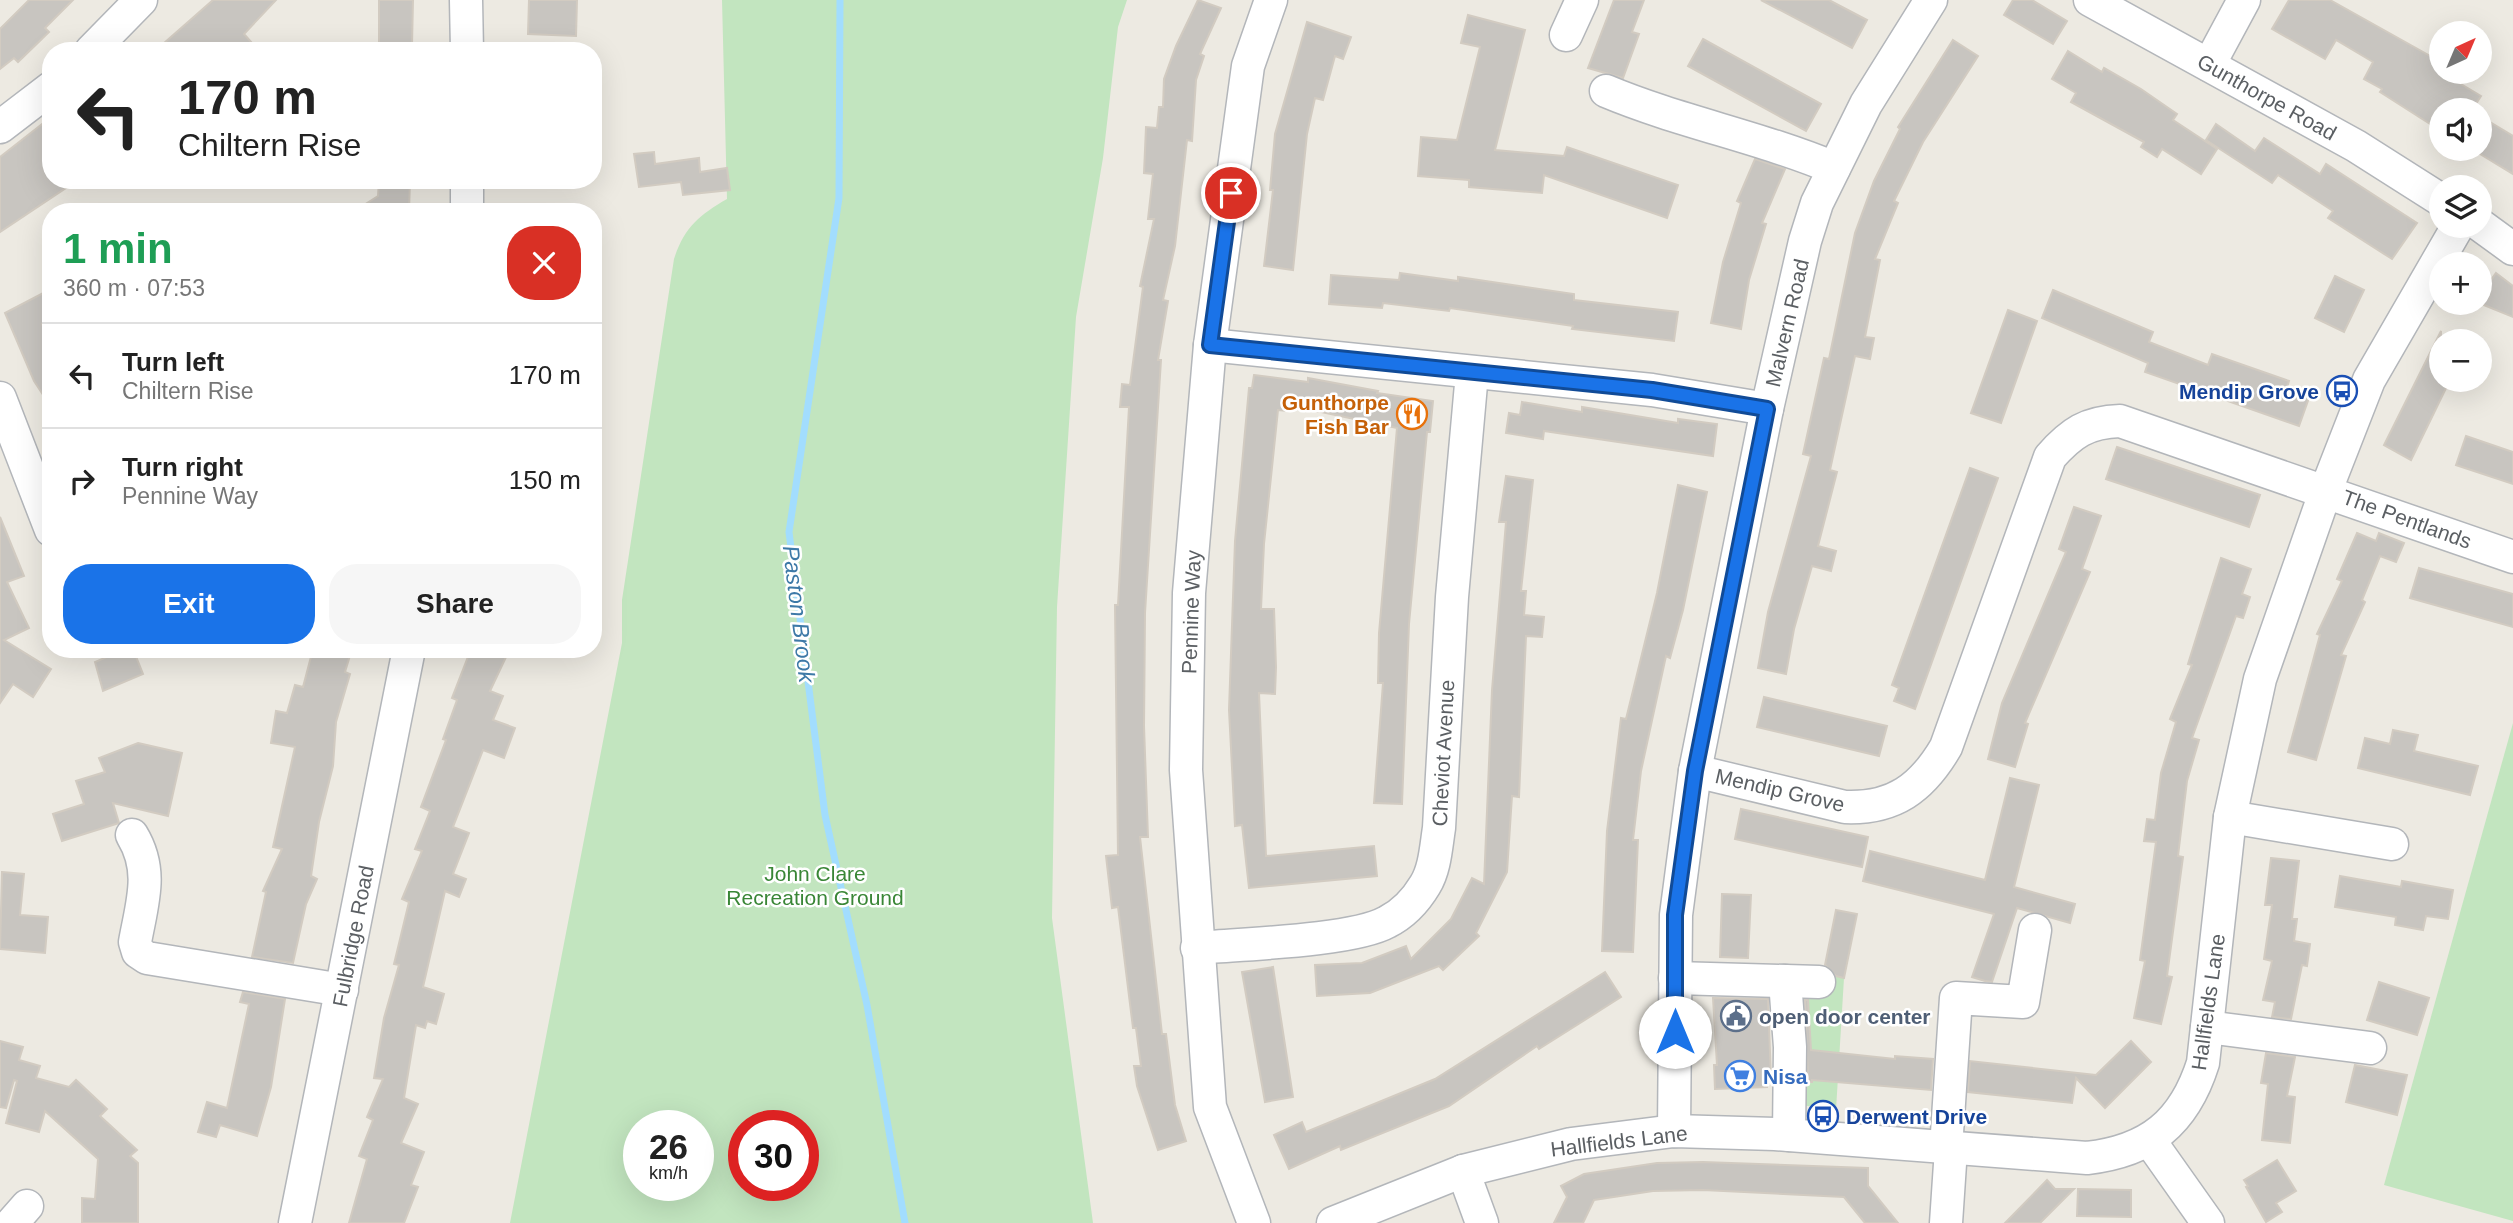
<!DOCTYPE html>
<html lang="en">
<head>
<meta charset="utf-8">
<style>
	:root { --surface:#fff; --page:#f6f6f6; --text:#222; --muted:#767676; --line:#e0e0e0; --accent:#1a73e8 }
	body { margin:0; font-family:Helvetica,sans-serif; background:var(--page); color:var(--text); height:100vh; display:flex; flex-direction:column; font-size:26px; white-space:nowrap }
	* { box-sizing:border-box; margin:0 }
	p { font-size:23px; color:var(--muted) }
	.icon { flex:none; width:38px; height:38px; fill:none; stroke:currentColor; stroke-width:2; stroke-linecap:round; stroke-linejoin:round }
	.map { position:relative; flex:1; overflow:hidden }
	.side { position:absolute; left:42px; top:203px; width:560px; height:455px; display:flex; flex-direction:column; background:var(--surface); border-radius:28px; box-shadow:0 7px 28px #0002 }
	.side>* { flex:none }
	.banner { position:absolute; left:42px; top:42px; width:560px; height:147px; border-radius:28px; box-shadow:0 7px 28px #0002; background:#fff; color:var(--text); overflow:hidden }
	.needle { width:46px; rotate:44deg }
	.tools { position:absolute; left:2429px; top:21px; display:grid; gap:14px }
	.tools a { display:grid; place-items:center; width:63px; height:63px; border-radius:50%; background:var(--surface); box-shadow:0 7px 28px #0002; font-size:35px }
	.speed { position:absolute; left:623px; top:1110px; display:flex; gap:14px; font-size:35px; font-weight:700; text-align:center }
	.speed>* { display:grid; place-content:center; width:91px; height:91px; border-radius:50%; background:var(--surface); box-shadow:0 7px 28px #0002; line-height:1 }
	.speed small { font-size:18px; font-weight:400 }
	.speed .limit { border:10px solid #d22; background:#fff; color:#111 }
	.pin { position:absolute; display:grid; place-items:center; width:60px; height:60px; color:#fff; margin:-30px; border:4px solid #fff; border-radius:50%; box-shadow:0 2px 7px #0007 }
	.me { position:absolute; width:77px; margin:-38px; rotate:0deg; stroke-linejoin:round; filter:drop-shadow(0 0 5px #0008) }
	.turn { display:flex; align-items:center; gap:24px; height:147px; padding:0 21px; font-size:32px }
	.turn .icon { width:91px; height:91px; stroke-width:2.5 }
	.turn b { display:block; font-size:49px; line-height:60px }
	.round { display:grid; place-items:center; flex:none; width:74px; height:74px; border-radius:28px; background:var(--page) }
	.overview { display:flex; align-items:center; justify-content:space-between; height:119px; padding:0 21px }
	h1 { font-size:42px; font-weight:800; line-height:52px; color:#1e9e55 }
	.primary-button { display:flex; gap:14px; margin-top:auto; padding:14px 21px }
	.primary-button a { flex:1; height:80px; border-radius:28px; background:var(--accent); color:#fff; font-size:28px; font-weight:800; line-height:80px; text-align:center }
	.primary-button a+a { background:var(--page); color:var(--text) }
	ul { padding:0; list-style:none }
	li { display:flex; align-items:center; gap:21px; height:105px; padding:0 21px; border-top:2px solid var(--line) }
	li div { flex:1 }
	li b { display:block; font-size:26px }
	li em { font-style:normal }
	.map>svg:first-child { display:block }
	.green { fill:#c2e5bf; fill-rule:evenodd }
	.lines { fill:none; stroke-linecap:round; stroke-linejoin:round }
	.stream { stroke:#a2ddfe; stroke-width:7 }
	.building { fill:#c8c5c0; stroke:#d2cbc1; stroke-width:2 }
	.minor-casing { stroke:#b3b6ba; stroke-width:35 }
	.minor { stroke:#fff; stroke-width:32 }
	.route-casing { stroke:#114b97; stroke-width:18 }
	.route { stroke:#1a73e8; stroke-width:12 }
	.labels { text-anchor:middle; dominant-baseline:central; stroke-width:5; stroke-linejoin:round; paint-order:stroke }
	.street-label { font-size:21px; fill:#5b5f63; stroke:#fff }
	.transit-label { font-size:21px; font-weight:bold; fill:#164399; stroke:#fff; text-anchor:end }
	.food-label { font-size:21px; font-weight:bold; fill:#c56008; stroke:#fff; text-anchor:end }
	.park-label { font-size:21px; fill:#398636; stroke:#fff }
	.service-label { font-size:21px; font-weight:bold; fill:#4e5e75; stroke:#fff; text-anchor:start }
	.shop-label { font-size:21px; font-weight:bold; fill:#366cbe; stroke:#fff; text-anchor:start }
	.water-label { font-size:23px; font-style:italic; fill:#3d79a7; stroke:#fff }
</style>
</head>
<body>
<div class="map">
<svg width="2513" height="1223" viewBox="0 0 2513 1223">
	<rect width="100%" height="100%" fill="#edeae2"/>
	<g class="green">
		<path d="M722,0H1127L1118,27L1103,158L1076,317L1057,607L1052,918L1093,1223H510L622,643V600L674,259C684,228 699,215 727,199ZM639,1125H698V1185H639ZM744,1125H803V1185H744Z"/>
		<path d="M2513,723V1221L2384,1185Z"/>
		<path d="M1824,974L1844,978L1836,1110L1801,1105L1797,1081L1812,1082L1808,994Z"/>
	</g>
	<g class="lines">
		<path class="stream" d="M840,0L839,198L789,532L825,815L867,1005L905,1223"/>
	</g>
	<g class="building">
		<path d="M29,0H73L45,28L49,32L18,62L14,58L0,69V29Z"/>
		<path d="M213,0H276L244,34L259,51H155Z"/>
		<path d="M379,0H413L412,45L379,44Z"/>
		<path d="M529,0H577L576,36L528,34Z"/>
		<path d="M1198,0L1221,8L1200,54L1204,56L1196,80L1192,141L1187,140L1175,246L1163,300L1168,301L1158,360H1161L1145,613L1144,726L1148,837H1140L1162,1034H1166L1175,1105L1186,1141L1158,1150L1137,1086L1134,1066H1141L1136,1028H1133L1118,907L1112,908L1106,856L1118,855L1115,605H1118L1129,407H1120L1122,384L1130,385L1143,287L1140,286L1154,219H1148L1153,174L1144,173L1146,127L1157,128L1159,107H1163L1164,79L1176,46Z"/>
		<path d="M1614,0H1644L1632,32L1639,34L1623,78L1588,68Z"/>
		<path d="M1761,0H1829L1867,20L1852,48Z"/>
		<path d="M2013,0H2032L2067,21L2053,44L2004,15Z"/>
		<path d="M2289,0H2330L2441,62V72L2481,96L2472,110H2441V131L2380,92L2382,89L2364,79L2373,62L2336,40L2325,59L2272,29Z"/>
		<path d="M1468,15L1525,30L1495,150L1564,156L1567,147L1678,185L1667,218L1544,175L1542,193L1469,187V180L1418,176L1421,137L1457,140L1480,47L1461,43Z"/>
		<path d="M1307,22L1351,37L1343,59L1335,56L1323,100L1315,98L1307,134L1293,270L1264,266L1273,190H1270L1275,134Z"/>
		<path d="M1703,39L1821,104L1806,131L1688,66Z"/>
		<path d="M1953,40L1978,56L1923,142L1894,201L1898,203L1875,259L1880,260L1865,337L1874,338L1870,359L1855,356L1830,470L1837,472L1818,546L1836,551L1831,571L1812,566L1794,629L1786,674L1758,668L1768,612L1811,456L1803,454L1824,358L1829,359L1855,233L1874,181L1900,129L1898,127Z"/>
		<path d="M2068,51L2102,72L2104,68L2141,89L2177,114L2173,120L2217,149L2201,174L2162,149L2157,157L2141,147L2144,142L2071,102L2076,93L2052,79Z"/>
		<path d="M2480,116L2513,136V174L2480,154Z"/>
		<path d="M51,117V180H78L0,232V157Z"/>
		<path d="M2216,124L2255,151L2264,138L2320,174L2326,164L2417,223L2392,259L2328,218L2333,211L2278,175L2272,183L2206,140Z"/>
		<path d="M654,152L655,164L699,158L700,172L727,168L730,190L683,195L681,182L639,187L634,154Z"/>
		<path d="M1755,159L1785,169L1762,223L1766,224L1749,280L1741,329L1711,323L1723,262L1741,203L1737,201Z"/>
		<path d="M379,180H410L409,212H353L378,196Z"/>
		<path d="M1400,273L1458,281V277L1574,294V300L1678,312L1674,341L1572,329L1573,326L1450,308L1449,311L1383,303L1382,308L1329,304L1331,275L1399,280Z"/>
		<path d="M2496,273L2513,286V317L2479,303L2480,295Z"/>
		<path d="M2335,276L2364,290L2344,332L2315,318Z"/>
		<path d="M51,289V319L42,324L51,346V407L34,381L5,313Z"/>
		<path d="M2053,290L2153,332L2149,342L2208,365L2212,354L2289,381L2286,391L2309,398L2299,426L2145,372L2148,363L2042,318Z"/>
		<path d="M2008,310L2037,321L2001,423L1971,413Z"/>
		<path d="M2441,331V380H2450L2411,460L2384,445Z"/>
		<path d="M1254,375L1308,382V378L1378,391L1377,393L1433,401L1430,432H1427L1409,624L1402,804L1374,803L1383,683H1378L1379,633L1397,428L1288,405L1287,411L1278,410L1264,544L1261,609H1274L1276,667L1275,694L1259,693L1266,856L1374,846L1377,876L1249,888L1242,825L1235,826L1229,710L1235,541L1249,388H1252Z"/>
		<path d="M1522,402L1582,412V407L1678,423V419L1717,424L1713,456L1544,431L1543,439L1506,433L1509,413L1520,415Z"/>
		<path d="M2466,436L2513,452V484L2456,465Z"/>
		<path d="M2117,447L2260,495L2249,527L2106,479Z"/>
		<path d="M1970,468L1998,478L1915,709L1894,701L1899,688L1892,685Z"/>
		<path d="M1506,476L1533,480L1521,591H1526L1524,615L1544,617L1542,637L1526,636L1519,797L1512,796L1507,872L1476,933L1479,936L1443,970L1439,966L1370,993L1317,996L1315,965L1362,963L1406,946L1411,959L1451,919L1472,878L1484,884L1492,690L1506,522H1499Z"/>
		<path d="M1678,485L1707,492L1683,610L1670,658L1666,656L1641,771L1633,840H1638L1633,952L1602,951L1607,831L1621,718L1626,719L1657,593Z"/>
		<path d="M2074,507L2101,516L2082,569L2090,572L2025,723L2028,724L2015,767L1988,759L2002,703L2066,552L2059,549Z"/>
		<path d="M0,517L24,576L7,582L29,628L4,640L51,669L33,697L13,684L0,703Z"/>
		<path d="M2357,533L2376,541L2379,533L2404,543L2396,562L2380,556L2362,600L2365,602L2341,655L2346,656L2316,760L2288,752L2320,635L2317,634L2342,581L2337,579Z"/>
		<path d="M2221,558L2251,569L2242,594L2250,597L2243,618L2236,616L2192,738L2199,740L2187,781L2178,856L2183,857L2167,976L2172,977L2161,1024L2134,1018L2145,961L2140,960L2156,842L2144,841L2147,819L2155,820L2161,773L2176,722L2170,719L2192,665L2188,664Z"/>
		<path d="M2419,568L2513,594V627L2410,598Z"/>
		<path d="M125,649H133L143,674L103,691L95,662Z"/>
		<path d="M313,649H352L345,672L350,674L336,722L333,766L319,822L311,876L317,879L306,904L293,963L252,957L266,892L263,891L282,849L273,847L295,747L271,743L276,711L287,713L295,685L303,687Z"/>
		<path d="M471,649H495L507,655L490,691L503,696L493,720L515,728L504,758L483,750L453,827L469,833L453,874L466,879L459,897L445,891L423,987L444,994L436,1024L427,1021L425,1028L416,1025L404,1098L418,1104L401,1143L424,1152L411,1185L418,1187L404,1223H349L367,1159L359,1156L373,1120L367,1117L383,1079L374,1078L384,1018L399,965L394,964L409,902L402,899L422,851L415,849L430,811L421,807L446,740L443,739L457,700L452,698Z"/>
		<path d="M1764,697L1887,726L1879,756L1757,727Z"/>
		<path d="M2393,730L2418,735L2414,751L2478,766L2470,795L2358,768L2365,738L2390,744Z"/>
		<path d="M138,743L182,753L168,816L113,803L119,823L62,841L53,814L84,804L76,781L105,772L99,758Z"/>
		<path d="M2010,778L2039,785L2014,887L2075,904L2070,923L2017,908L1992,982L1985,981L1972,977L1994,914L1863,881L1870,851L1985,880Z"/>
		<path d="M1741,809L1868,837L1862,867L1735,839Z"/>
		<path d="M2271,858L2299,861L2292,919H2297L2294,941L2310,944L2307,966L2302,965L2291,1019L2272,1017L2275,1002L2263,1000L2272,961L2264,959L2272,905H2265Z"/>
		<path d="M2,872L24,874L20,915L48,917L45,953L0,949Z"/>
		<path d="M2340,876L2401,887L2402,881L2453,890L2448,919L2426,916L2423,930L2395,925L2396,917L2335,907Z"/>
		<path d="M1722,894L1751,895L1748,958L1720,957Z"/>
		<path d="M1836,910L1857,914L1844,978L1836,976L1825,965Z"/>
		<path d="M1273,967L1293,1097L1265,1102L1242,972Z"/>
		<path d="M1605,972L1621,997L1539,1049L1537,1046L1449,1106L1341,1150L1340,1146L1289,1169L1274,1135L1302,1122L1306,1132L1435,1079Z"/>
		<path d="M2379,982L2429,998L2417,1035L2367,1020Z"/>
		<path d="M243,992L285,999L271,1087L257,1136L220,1125L216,1137L198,1132L207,1102L227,1108L249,1004L240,1002Z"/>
		<path d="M1713,998L1768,999L1771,1079H1766L1767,1087L1715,1089L1714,1065H1717Z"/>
		<path d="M1805,1000H1808L1811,1050L1895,1059V1056L1933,1059L1931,1090L1812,1080V1082H1808Z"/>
		<path d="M0,1041L23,1047L19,1060L40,1066L36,1078L69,1087L76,1080L107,1109L100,1116L137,1150L130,1156L138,1163V1223H82V1198L95,1199L98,1159L45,1111L39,1132L6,1123L17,1081L14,1080L6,1108L0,1107Z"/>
		<path d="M2131,1041L2151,1062L2105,1108L2076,1078L2072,1103L1968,1092L1970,1061L2096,1075Z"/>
		<path d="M2266,1053L2295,1057L2287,1096L2295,1097L2290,1143L2262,1140L2268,1084L2261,1083Z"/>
		<path d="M2355,1065L2407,1075L2397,1115L2346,1102Z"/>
		<path d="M2277,1160L2296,1191L2276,1203L2282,1212L2266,1222L2246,1187L2248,1186L2244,1180Z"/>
		<path d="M1703,1162L1868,1168V1186L1898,1223H1865L1844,1197L1703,1190L1653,1191L1594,1200L1583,1223H1554L1567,1197L1561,1186L1584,1174L1657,1163Z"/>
		<path d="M2047,1180L2055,1189H2074L2040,1223H2005Z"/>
		<path d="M2078,1189L2131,1190V1217L2077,1216Z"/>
	</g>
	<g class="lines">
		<g class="minor-casing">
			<g id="minor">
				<path d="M466,0L467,51"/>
				<path d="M2090,0L2356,146L2441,200"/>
				<path d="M1566,35L1582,0"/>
				<path d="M91,51L141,0"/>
				<path d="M2209,65L2244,0"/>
				<path d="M1606,91C1680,122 1760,137 1834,168"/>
				<path d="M0,127L51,88"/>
				<path d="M467,212V180"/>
				<path d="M2480,225L2513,249"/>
				<path d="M1210,345L1652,390L1767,409"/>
				<path d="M0,398L51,530"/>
				<path d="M1695,771L1845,807C1894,809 1922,788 1946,747L2050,457C2071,433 2087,422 2120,421L2513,557"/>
				<path d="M2230,817L2392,844"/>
				<path d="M132,835C154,871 142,903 135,942L138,952L147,958L342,990"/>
				<path d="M1197,948C1241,944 1353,941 1387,922C1403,914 1416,900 1425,885C1435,869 1436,847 1439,828L1452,597L1472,373"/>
				<path d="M1675,978L1819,982"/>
				<path d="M1785,981L1790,1047L1789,1135"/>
				<path d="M2207,1027L2370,1048"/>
				<path d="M1674,1131L1676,915L1695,771L1767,409L1805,241L1817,203L1866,104L1931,0"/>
				<path d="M2150,1141L2208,1223"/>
				<path d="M1946,1148L1956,998L2023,1002L2035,930"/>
				<path d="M1463,1171L1482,1223"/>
				<path d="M12,1223L27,1206"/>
				<path d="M295,1223L409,649"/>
				<path d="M1254,1223L1210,1107L1186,770L1189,593L1210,345L1248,66L1271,0"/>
				<path d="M1333,1223L1463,1171L1571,1144L1674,1131L1775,1134L2087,1158C2149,1151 2184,1123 2203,1063L2230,817L2260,679L2326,490L2369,380L2458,226"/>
				<path d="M1946,1223L1951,1149"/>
			</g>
		</g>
		<use href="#minor" class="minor"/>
	</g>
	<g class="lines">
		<g class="route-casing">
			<path id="route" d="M1231,193L1210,345L1652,390L1767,409L1695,771L1675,915V1032"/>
		</g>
		<use href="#route" class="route"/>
	</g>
	<defs>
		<g id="bus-ring" transform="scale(1.575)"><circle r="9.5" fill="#fff" stroke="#1a4fb4" stroke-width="1.5"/><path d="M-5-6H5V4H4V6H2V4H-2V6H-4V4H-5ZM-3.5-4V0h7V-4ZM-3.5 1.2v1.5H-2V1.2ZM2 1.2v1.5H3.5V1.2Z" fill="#1a4fb4"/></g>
		<g id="restaurant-ring" transform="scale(1.575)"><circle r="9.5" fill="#fff" stroke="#e8710a" stroke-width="1.5"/><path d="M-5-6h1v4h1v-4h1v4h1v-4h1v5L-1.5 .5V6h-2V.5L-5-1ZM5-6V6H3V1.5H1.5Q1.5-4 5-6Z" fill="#e8710a"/></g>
		<g id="civic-ring" transform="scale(1.575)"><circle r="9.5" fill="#fff" stroke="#5c6f8a" stroke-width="1.5"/><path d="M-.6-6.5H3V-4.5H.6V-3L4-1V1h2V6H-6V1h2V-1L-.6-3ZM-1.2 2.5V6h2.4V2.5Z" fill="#5c6f8a"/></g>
		<g id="supermarket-ring" transform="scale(1.575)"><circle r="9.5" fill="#fff" stroke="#3f7fe0" stroke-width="1.5"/><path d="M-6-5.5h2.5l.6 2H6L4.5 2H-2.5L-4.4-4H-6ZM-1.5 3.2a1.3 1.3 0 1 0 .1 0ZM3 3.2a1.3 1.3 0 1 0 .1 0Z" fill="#3f7fe0"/></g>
	</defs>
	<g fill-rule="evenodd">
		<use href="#bus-ring" x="2342" y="391"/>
		<use href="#restaurant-ring" x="1412" y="414"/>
		<use href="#civic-ring" x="1736" y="1016"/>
		<use href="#supermarket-ring" x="1740" y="1076"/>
		<use href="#bus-ring" x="1823" y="1116"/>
	</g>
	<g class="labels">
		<g class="street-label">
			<text transform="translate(2267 97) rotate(29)">Gunthorpe Road</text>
			<text transform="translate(1787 323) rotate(-77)">Malvern Road</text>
			<text transform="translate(2407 519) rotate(20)">The Pentlands</text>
			<text transform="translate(1191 612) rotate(-88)">Pennine Way</text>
			<text transform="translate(1443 753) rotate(-87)">Cheviot Avenue</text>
			<text transform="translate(1780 790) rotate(13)">Mendip Grove</text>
			<text transform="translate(353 936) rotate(-79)">Fulbridge Road</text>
			<text transform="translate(2208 1002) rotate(-82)">Hallfields Lane</text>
			<text transform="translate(1619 1141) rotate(-7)">Hallfields Lane</text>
		</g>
		<g class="transit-label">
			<text x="2319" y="391">Mendip Grove</text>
			<text x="1846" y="1116" text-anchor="start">Derwent Drive</text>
		</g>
		<g class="food-label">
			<text x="1389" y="402">Gunthorpe<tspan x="1389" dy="24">Fish Bar</tspan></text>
		</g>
		<g class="park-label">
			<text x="815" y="873">John Clare<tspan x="815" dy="24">Recreation Ground</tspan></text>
		</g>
		<g class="service-label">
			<text x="1759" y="1016">open door center</text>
		</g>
		<g class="shop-label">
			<text x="1763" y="1076">Nisa</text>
		</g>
		<g class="water-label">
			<text transform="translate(799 614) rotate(83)">Paston Brook</text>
		</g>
	</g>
</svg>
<div class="tools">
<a><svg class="needle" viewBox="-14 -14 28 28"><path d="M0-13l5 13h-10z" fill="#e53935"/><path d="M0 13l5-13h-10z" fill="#767676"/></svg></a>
<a><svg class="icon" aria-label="sound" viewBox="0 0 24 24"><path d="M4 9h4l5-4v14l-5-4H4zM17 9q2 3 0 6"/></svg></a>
<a><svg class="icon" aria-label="layers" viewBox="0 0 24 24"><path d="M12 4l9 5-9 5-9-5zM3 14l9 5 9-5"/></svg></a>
<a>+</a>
<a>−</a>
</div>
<div class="speed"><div>26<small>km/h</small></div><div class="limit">30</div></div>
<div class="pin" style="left:1231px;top:193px;background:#d93025"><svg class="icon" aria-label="arrive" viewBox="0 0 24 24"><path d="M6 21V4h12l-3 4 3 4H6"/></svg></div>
<svg class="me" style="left:1675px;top:1032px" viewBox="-20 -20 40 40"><circle r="19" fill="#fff"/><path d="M0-13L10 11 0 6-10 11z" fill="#1a73e8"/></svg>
<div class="banner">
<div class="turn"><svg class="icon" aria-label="left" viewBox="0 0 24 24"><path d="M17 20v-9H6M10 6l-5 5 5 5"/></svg><div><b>170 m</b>Chiltern Rise</div></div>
</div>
<section class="side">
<div class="overview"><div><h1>1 min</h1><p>360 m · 07:53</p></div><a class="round" style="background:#d93025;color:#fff"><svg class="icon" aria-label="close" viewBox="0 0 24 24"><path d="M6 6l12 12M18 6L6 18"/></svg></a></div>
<ul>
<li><svg class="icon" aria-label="left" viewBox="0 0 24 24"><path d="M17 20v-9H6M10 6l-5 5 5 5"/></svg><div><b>Turn left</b><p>Chiltern Rise</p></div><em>170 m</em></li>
<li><svg class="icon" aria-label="right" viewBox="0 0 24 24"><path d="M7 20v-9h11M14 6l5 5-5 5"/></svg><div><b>Turn right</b><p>Pennine Way</p></div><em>150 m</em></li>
</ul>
<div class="primary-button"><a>Exit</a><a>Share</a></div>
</section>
</div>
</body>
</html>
